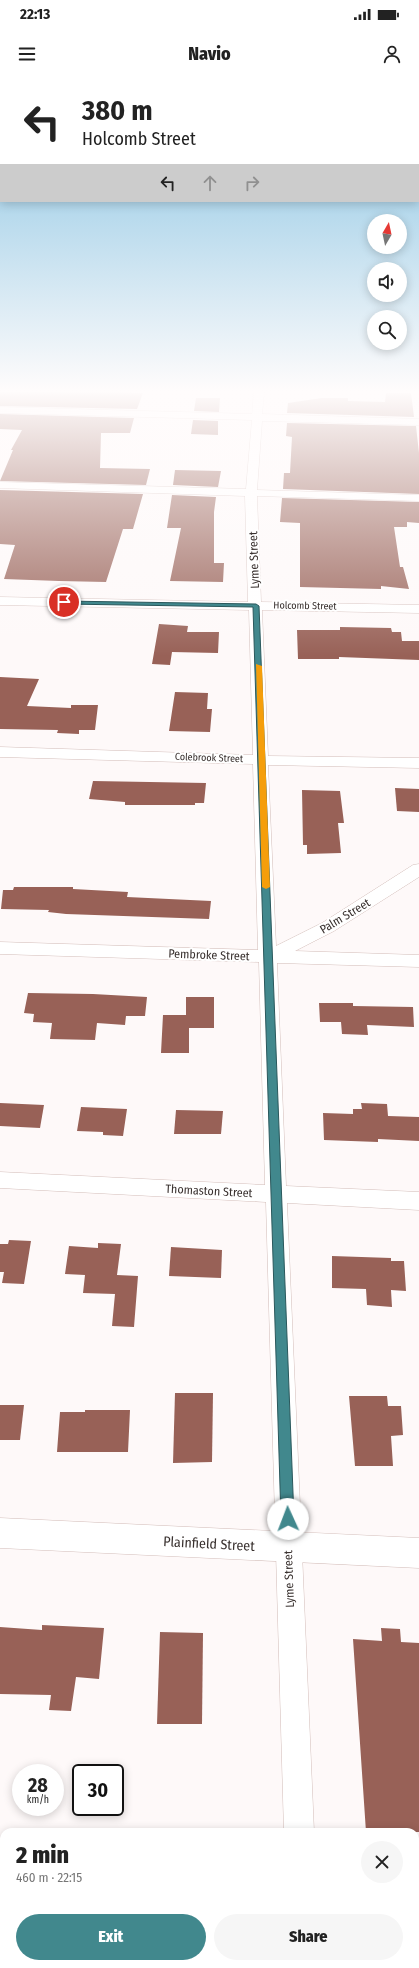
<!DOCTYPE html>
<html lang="en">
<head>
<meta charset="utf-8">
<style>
	:root { --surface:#fff; --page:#f6f6f6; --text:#222; --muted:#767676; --accent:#41888d }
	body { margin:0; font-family:"Fira Sans Condensed",sans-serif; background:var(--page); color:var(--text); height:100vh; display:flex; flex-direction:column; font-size:15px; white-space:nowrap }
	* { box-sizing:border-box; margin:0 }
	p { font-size:13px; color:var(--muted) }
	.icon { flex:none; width:22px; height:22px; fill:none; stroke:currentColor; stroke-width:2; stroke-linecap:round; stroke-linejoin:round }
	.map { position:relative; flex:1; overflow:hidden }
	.details { position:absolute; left:0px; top:1748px; width:419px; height:140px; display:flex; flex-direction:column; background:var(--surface); border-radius:12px 12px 0 0; box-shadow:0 2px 10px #0003 }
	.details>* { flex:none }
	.top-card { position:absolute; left:0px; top:0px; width:419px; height:122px; box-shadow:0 2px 10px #0003; background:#fff; color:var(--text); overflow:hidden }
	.needle { width:26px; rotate:9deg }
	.controls { position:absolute; left:367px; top:134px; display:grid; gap:8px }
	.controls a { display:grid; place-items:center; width:40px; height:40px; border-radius:50%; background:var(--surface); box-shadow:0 2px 10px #0003; font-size:20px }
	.speed { position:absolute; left:12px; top:1684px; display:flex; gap:8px; font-size:20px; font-weight:700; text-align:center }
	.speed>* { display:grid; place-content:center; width:52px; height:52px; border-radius:50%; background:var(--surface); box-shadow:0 2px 10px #0003; line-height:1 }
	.speed small { font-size:10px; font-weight:400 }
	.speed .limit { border:2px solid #111; border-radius:6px; background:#fff; color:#111 }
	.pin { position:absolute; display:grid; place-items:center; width:34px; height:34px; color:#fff; margin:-17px; border:2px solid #fff; border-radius:50%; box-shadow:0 1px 4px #0007 }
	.me { position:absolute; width:44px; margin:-22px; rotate:358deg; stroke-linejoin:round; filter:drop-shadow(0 0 3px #0008) }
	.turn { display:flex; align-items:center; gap:14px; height:84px; padding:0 16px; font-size:18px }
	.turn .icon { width:52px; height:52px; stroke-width:2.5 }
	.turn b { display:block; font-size:28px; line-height:34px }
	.lanes { display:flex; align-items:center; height:38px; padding:0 16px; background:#0003; justify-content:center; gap:20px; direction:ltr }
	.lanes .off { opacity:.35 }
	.round { display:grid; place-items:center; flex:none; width:42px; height:42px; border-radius:21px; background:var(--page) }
	.summary { display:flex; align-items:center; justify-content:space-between; height:68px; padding:0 16px }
	h1 { font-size:24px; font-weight:800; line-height:30px }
	.primary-button { display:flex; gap:8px; margin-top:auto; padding:8px 16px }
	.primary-button a { flex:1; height:46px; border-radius:24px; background:var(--accent); color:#fff; font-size:16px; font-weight:800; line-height:46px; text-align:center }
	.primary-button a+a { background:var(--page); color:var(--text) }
	.status { display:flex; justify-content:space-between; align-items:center; height:28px; padding:0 20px; background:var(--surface); direction:ltr }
	.status svg { height:11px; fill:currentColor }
	header { display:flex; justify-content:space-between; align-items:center; height:52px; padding:0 16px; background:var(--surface); font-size:18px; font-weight:800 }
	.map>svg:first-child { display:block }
	.building { fill:#986157 }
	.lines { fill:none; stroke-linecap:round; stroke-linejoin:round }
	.street-casing { stroke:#d3bdb9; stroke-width:1 }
	.secondary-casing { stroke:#d3bdb9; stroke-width:1 }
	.street { fill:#fff; fill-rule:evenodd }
	.secondary { fill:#fff; fill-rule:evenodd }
	.route { fill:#41888d; stroke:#2a585c }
	.slow { fill:#f59e0b }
	.labels { text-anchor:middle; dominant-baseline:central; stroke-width:4; stroke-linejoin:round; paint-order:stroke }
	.far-street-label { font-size:10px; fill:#39312f; stroke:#fff }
	.street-label { font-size:12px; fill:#39312f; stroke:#fff }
	.near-street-label { font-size:14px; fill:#39312f; stroke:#fff }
</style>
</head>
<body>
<div class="status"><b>22:13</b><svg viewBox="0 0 49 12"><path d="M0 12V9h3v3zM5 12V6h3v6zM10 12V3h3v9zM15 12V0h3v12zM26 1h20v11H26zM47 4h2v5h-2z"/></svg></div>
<header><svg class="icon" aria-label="menu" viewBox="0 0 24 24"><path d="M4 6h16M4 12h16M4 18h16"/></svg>Navio<svg class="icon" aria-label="person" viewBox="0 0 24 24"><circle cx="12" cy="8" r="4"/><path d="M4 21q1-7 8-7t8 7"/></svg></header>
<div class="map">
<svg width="419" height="1888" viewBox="0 0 419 1888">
	<rect width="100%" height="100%" fill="#fef9f9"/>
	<g class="building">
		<path d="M0,312H54L143,313L137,329L0,326Z"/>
		<path d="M386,313H411L414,337L287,333L288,323L322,318H348V321L385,322Z"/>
		<path d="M196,318H220L219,332L194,331Z"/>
		<path d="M0,334L134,338L130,353H101L100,388L150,389L146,405L0,401L13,370H11L22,350L0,349Z"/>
		<path d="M193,340L218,341V355L191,354Z"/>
		<path d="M287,343L416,346L419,373V414L283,409L284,393H290L292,357L286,356Z"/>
		<path d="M175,390L221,391L218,407L173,405Z"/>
		<path d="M0,410L143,414L133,449H123L106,502L59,501L4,499L15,465L0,464Z"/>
		<path d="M172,415L216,417L214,432V483H224L223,502L170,501L181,448H167Z"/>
		<path d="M282,418L419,422V443L407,442V447H394L400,487H403L409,509L381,506V509L300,507V443L280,442Z"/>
		<path d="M159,544L188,546L187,552H219L218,573L172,572L170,585L152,584Z"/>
		<path d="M340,547L391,548L392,552H401L402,561H419V580L339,577V579H298L297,550H340Z"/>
		<path d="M0,597L39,599L27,626L71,628V625H98L95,650H79V654L57,653L58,650L0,649Z"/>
		<path d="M175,612L208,613L207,629H212L210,652L169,651Z"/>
		<path d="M93,701L206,703L204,723H195V725H125V722L89,719Z"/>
		<path d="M395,708L419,709V732L397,731Z"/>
		<path d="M302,710L340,711L344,743H338L341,773L307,774V765H303Z"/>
		<path d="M14,807H73V809L128,812L127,817L211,821L209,839L66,834L48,832L49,830L1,829L3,810H13Z"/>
		<path d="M28,913L93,914L147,917L145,936H126L125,945L97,943L95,960L50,959L52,943L33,942L34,934L24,933Z"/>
		<path d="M186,917H214V948H189V973H161L163,935H186Z"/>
		<path d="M319,923H353V926L413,927L414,947L367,945L368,955L342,954L341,942H320Z"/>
		<path d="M0,1023L44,1025L40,1048L0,1046Z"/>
		<path d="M361,1023L387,1024L388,1036L419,1037V1061L378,1059V1062L324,1060L323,1033L353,1034V1029H362Z"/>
		<path d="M81,1027L127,1029L123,1056L103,1055V1052L77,1051Z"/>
		<path d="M176,1030L223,1031L221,1054H174Z"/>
		<path d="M9,1160L31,1161L24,1204L2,1203L4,1192H0V1164H8Z"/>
		<path d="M98,1163L121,1164L117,1195L138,1196L134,1247L112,1246L115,1214L83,1213L85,1195L65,1194L69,1166L98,1168Z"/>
		<path d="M171,1167L222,1170L221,1198L169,1196Z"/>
		<path d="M332,1176L391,1178V1181H404L406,1211L391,1210L392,1227L367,1225L366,1209L332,1208Z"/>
		<path d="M175,1313H213L212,1382L173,1383Z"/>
		<path d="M349,1316H387L388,1326H401L403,1355L391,1356L393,1386H355Z"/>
		<path d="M0,1325H24L20,1360H0Z"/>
		<path d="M85,1330H130L128,1372H57L60,1332H85Z"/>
		<path d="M42,1545L104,1548L99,1599L76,1597L71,1631L49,1630L51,1615L0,1614V1547L42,1550Z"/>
		<path d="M381,1548L400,1549L401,1562L419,1563V1752H366L353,1559L382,1561Z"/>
		<path d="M160,1552L203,1553L202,1644H157Z"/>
	</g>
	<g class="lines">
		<g class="street-casing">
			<g id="street">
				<path d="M254,312H264L262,334L419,339V345L262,341L257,410L419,415V421L257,416L261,522L419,525V533L262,530L268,676L419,678V688L268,685L276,866L322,843L413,785L419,784V797L334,851L295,871L419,875V887L277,883L286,1106L419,1112V1130L287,1123L314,1752H284L266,1122L0,1108V1092L265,1105L259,882L0,874V862L258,870L253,684L0,677V667L253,675L249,530L0,525V517L248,522L245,416L0,408V402L246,409L252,340L0,333V327L252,334Z"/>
				<rect x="288" y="1884" width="32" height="4"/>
			</g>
		</g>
		<g class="secondary-casing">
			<path id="secondary" d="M0,1438L419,1458V1488L0,1468Z"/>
		</g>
		<use href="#street" class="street"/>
		<use href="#secondary" class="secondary"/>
	</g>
	<linearGradient id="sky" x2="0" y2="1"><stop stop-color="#81c0e1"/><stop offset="0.54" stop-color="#fffcfc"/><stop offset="1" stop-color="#fffcfc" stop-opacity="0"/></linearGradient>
	<rect width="419" height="576" fill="url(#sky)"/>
	<path class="route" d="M62,521L256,524L259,526L294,1439L292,1444L288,1445L283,1444L281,1439L253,527L64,524L62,523Z"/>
	<path class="slow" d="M256,584L262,586L270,807L266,809L262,807Z"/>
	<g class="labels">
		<g class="far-street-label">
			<text transform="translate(305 526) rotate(1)">Holcomb Street</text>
			<text transform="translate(209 678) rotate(2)">Colebrook Street</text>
		</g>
		<g class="street-label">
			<text transform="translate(254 480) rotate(-92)">Lyme Street</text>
			<text transform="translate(345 836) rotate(-31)">Palm Street</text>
			<text transform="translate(209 875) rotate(2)">Pembroke Street</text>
			<text transform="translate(209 1111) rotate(3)">Thomaston Street</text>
			<text transform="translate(289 1499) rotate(-92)">Lyme Street</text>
		</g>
		<g class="near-street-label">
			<text transform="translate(209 1464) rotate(3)">Plainfield Street</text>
		</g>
	</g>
</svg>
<div class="controls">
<a><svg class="needle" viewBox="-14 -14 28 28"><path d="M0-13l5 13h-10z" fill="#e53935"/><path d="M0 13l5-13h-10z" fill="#767676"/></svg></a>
<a><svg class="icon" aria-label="sound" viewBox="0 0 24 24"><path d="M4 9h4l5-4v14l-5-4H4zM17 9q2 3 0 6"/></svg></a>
<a><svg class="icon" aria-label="search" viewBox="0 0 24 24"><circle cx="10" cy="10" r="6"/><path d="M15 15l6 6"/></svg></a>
</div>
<div class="speed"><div>28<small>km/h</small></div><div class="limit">30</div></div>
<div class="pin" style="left:64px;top:522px;background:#d93025"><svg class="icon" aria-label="arrive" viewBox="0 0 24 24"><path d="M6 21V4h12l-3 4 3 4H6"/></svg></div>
<svg class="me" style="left:288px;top:1439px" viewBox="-20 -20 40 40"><circle r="19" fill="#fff"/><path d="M0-13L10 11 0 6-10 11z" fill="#41888d"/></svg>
<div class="top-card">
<div class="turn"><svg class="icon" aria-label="left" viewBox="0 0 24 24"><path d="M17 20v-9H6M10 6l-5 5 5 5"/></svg><div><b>380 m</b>Holcomb Street</div></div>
<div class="lanes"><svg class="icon" aria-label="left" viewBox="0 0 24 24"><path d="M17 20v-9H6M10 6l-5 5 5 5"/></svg><svg class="icon off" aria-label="ahead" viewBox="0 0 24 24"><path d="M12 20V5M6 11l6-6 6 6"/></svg><svg class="icon off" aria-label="right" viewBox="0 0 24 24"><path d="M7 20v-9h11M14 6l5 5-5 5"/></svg></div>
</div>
<section class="details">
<div class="summary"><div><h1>2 min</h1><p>460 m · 22:15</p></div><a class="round"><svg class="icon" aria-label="close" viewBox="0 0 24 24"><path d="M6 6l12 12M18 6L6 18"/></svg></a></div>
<div class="primary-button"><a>Exit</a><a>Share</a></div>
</section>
</div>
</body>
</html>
